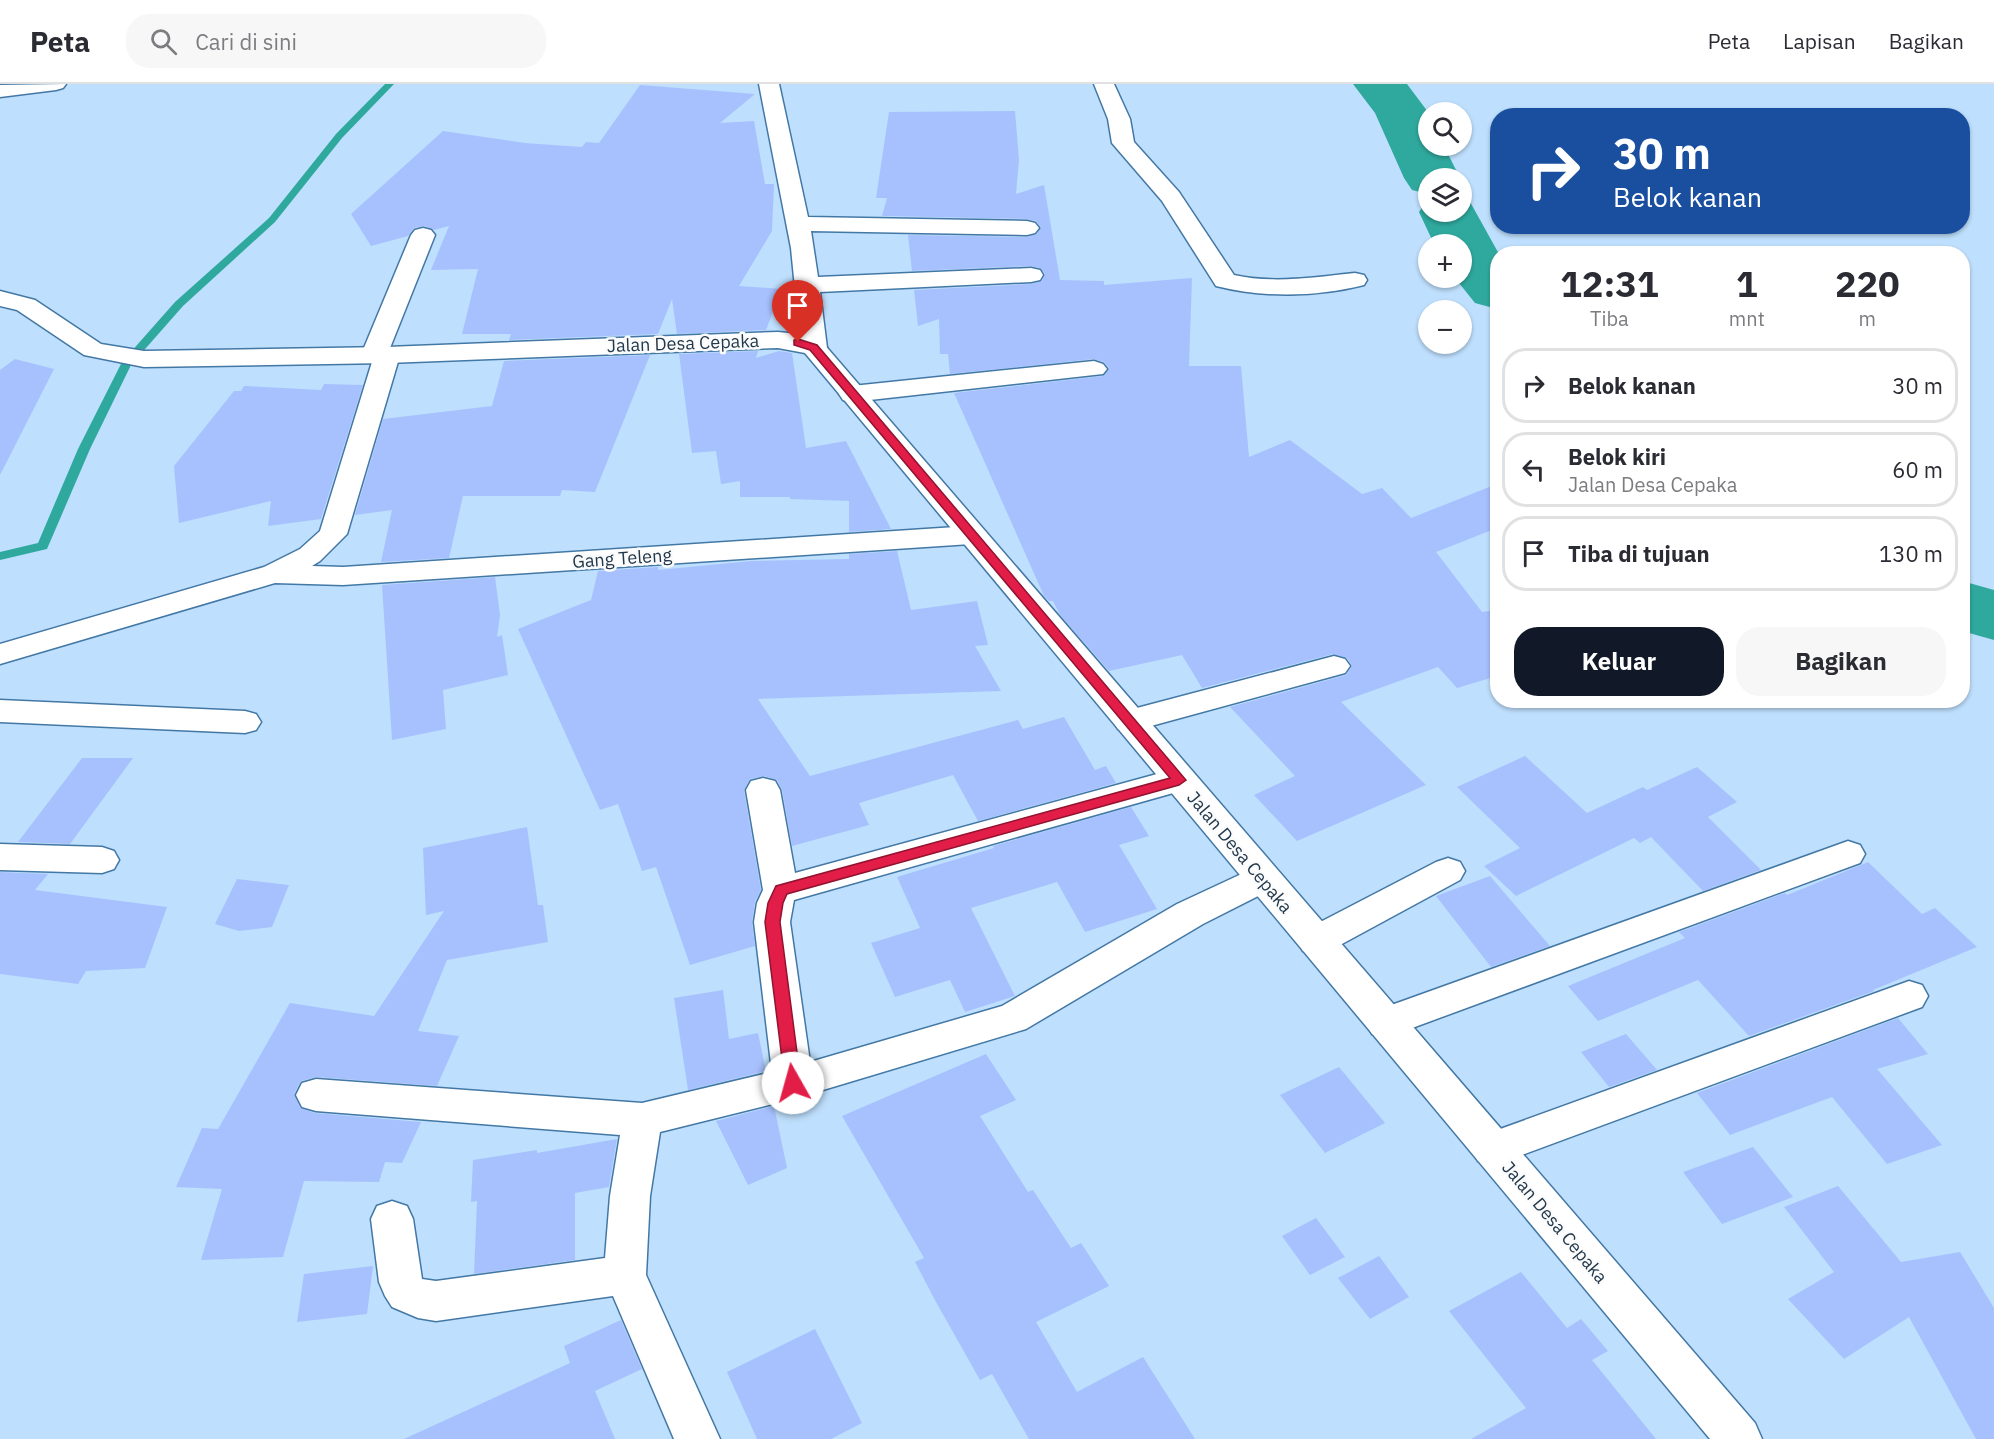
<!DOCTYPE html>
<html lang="id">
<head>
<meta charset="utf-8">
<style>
	:root { --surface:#fff; --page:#f7f7f7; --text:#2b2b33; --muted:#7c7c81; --line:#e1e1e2; --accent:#111827 }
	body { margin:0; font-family:"IBM Plex Sans",sans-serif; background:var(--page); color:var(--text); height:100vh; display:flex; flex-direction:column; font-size:22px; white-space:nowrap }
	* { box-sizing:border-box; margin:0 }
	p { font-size:20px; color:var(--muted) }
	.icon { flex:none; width:33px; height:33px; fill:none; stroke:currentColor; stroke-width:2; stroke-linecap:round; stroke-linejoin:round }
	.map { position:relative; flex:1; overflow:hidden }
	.details { position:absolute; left:1490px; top:162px; width:480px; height:462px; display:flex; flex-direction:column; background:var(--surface); border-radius:24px; box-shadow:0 2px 4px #0004 }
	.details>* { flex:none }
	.banner { position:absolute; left:1490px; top:24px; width:480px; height:126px; border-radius:24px; box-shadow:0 2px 4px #0004; background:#1a4fa0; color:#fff; overflow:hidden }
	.buttons { position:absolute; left:1418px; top:18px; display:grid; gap:12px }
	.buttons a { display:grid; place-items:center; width:54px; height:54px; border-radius:50%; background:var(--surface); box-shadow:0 2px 4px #0004; font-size:30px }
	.pin { position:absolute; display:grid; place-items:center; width:51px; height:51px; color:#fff; margin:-62px -26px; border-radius:50% 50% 50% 0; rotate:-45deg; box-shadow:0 0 6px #0007 }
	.pin .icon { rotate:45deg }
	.me { position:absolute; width:66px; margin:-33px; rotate:353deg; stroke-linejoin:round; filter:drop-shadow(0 0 4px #0008) }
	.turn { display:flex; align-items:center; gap:21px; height:126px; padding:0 24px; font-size:27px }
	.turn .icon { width:78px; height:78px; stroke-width:2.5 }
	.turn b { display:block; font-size:42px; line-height:51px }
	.eta { display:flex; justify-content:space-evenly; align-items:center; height:102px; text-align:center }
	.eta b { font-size:36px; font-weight:800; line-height:42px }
	.primary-button { display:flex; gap:12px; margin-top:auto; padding:12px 24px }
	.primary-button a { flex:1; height:69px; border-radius:24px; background:var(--accent); color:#fff; font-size:24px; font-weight:800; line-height:69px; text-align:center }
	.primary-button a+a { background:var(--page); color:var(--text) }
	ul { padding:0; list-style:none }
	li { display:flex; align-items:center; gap:18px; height:75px; margin:0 12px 9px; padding:0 12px; border:3px solid var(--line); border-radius:24px }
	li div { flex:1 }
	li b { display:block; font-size:22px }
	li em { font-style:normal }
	header { display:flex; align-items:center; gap:36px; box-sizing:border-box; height:84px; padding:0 30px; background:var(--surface); border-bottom:2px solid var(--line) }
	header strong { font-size:28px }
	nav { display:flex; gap:33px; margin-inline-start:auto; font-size:21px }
	.search { width:420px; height:54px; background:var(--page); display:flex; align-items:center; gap:15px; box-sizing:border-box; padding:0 21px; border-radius:24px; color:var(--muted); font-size:22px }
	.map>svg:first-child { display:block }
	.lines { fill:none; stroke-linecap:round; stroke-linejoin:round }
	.stream { fill:#2fa99e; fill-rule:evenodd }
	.river { fill:#2fa99e; fill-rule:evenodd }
	.building { fill:#a7c1fe }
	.street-casing { stroke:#4378a5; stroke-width:3 }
	.secondary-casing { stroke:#4378a5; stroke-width:3 }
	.street { fill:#fff; fill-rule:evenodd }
	.secondary { fill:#fff; fill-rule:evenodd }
	.route { fill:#e11d48; stroke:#92132f; stroke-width:1.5 }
	.labels { text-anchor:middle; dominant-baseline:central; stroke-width:5; stroke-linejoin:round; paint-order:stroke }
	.street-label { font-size:18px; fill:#22394d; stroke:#fbfbfb }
</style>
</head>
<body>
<header>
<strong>Peta</strong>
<div class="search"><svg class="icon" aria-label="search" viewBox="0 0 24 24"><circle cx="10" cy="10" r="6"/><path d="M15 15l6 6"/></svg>Cari di sini</div>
<nav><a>Peta</a><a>Lapisan</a><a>Bagikan</a></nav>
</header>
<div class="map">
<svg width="1994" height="1355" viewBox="0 0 1994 1355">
	<rect width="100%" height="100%" fill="#bedffd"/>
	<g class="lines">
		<path class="stream" d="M385,0H394L342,54L275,138L183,222L131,281L90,365L47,465L0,476V468L38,459L78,365L122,278L175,218L269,134L336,50Z"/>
		<g class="river">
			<path d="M1353,0H1407L1428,28V62H1444L1460,94H1428V110L1412,106L1404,94L1375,29Z"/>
			<path d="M1461,114L1469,116L1499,170H1497V225L1475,219L1455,194H1461V160H1434L1419,128L1428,115V128H1461Z"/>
			<path d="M1962,497L1994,506V556L1962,547Z"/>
		</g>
	</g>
	<g class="building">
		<path d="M640,1L755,10L720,39L754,37L765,100H774L772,147L739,202L782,205L766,246L677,250L672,215L658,250L509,256L511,250H462L478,185L431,186L449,142L434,146L424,142L414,144L408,152L371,162L351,130L443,47L525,59L582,63L586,58L599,59Z"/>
		<path d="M1015,27L1019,76L1016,110L1044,101L1060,196L1104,197V201L1192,194L1189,282H1241L1249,373L1290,356L1362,410L1382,404L1411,434L1497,400V444L1436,468L1482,528L1497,526V592L1457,604L1438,583L1341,618L1426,701L1297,757L1254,711L1295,692L1230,623L1346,591L1352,582L1347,574L1333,570L1202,604L1182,571L1109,587L1060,531L1053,517H1049L1044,512L954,309L1103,292L1109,284L1104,278L1094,275L950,290L948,270H940L939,235L918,242L914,206L1031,200L1042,197L1045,190L1040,184L1031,182L912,187L908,151L1027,153L1037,150L1041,143L1036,137L1027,135L882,132L887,114H876L889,28Z"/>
		<path d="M758,267L756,274L779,267L792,269L806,364L846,357L891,445L849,448V417L790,415V413H740V397L721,400L716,367L692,369L679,270Z"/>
		<path d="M650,271L595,408L562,406L560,412H463L449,474L381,478L392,426L355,431L383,335L492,322L504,277Z"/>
		<path d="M15,275L54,285L0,391V286Z"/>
		<path d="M324,300L363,301L321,435L268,442L271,417L179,439L174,382L234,307H241L244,302L321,306Z"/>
		<path d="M897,467L911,526L977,517L988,561L975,562L1001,607L758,615L810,692L1018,636L1023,645L1064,633L1095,686L1106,682L1116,699L978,737L953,691L859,719L869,741L792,762L782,706L777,696L764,692L750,695L744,706L761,806L755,818L752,838L755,862L690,881L656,783L642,787L618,720L600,726L518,545L591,516L598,487L658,483V486L751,477L849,475V470Z"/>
		<path d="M495,493L500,531L497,553L502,551L508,591L443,606L446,645L392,656L382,501Z"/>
		<path d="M1525,672L1587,729L1643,703L1647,706L1697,683L1737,718L1708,733L1761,786L1703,807L1651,753L1640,759L1634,754L1516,812L1484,782L1520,764L1457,703Z"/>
		<path d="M82,674H133L70,760L18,758Z"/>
		<path d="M1131,723L1149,752L1119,761L1157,825L1085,848L1057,798L971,824L1015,912L965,928L950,896L895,913L871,859L920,844L897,793L994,764L993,762Z"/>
		<path d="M527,743L538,821H543L548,858L447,876L418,947L459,952L437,1002L316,993L301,997L294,1010L300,1024L315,1029L421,1038L402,1079L385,1078L379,1098L304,1097L283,1173L201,1176L222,1105L176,1103L202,1044L218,1045L290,919L374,932L444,827L426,831L423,764Z"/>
		<path d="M1868,778L1922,830L1935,824L1977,863L1873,906L1874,907L1749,952L1698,896L1598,937L1568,902L1685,854L1679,848L1785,809L1787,811Z"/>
		<path d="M0,788L48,790L35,806L167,823L145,884L86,887L78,900L0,890Z"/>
		<path d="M1490,792L1550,862L1491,883L1436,812Z"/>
		<path d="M237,795L289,801L272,843L239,847L215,840Z"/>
		<path d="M723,906L729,955L758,949L766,987L688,1006L674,914Z"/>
		<path d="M1898,934L1928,970L1877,985L1942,1061L1887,1080L1832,1013L1730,1051L1697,1009Z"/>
		<path d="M1626,950L1657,986L1609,1003L1581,968Z"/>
		<path d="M986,970L1016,1016L980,1032L1028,1108L1033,1106L1071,1164L1081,1159L1109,1202L1036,1238L1077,1308L1143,1273L1195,1355H1029L992,1290L980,1296L936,1218L915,1178L924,1174L842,1032Z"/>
		<path d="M1339,983L1385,1039L1325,1069L1280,1011Z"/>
		<path d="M774,1022L787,1084L748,1101L716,1037Z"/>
		<path d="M617,1055L609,1103L575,1109V1176L474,1190L477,1117L471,1118L473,1076L537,1066V1069Z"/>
		<path d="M1753,1063L1793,1113L1722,1140L1683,1088Z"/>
		<path d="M1838,1102L1901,1178L1960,1168L1994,1224V1355H1976L1909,1233L1844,1275L1788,1215L1834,1188L1784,1123Z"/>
		<path d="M1316,1134L1345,1173L1310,1191L1282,1152Z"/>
		<path d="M1379,1172L1409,1213L1370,1235L1338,1194Z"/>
		<path d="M373,1182L367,1230L297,1238L304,1190Z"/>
		<path d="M1521,1188L1567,1244L1581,1235L1608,1267L1592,1276L1656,1355H1471L1526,1324L1449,1227Z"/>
		<path d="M621,1236L642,1285L595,1307L615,1355H404L570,1279L564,1262Z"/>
		<path d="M815,1245L862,1339L831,1355H757L727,1288Z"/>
	</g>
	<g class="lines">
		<g class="street-casing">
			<g id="street">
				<path d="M66,0L63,4L56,6L0,13V1Z"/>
				<path d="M759,0H779L808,133L1027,137L1035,139L1039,144L1035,149L1027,151L811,147L818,193L1031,184L1040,186L1043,191L1040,196L1031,198L820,208L827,264L823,269L814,272L805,269L801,264L791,164Z"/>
				<path d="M1094,0H1114L1130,35L1134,58L1179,108L1234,191C1274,200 1315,193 1355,189L1364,191L1367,196L1364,201C1317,213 1263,214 1216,202L1162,117L1112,59L1108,35Z"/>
				<path d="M423,144L431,146L435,151L390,264L396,266L400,271L347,450L320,477L312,482L343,483L971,442L981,445L985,451L981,457L971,460L343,501L275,499L0,580V560L264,483L300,465L320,447L372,278L365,276L361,271L411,151L415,146Z"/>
				<path d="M1094,277L1103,280L1107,285L1103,290L852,318L843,316L839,310L843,304L852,302Z"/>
				<path d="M1334,572L1345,575L1350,582L1345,589L1129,648L1118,645L1113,637L1118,629Z"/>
				<path d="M0,616L245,627L256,630L261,638L256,646L245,649L0,638Z"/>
				<path d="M1179,684L1191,688L1196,696L1191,704L794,816L790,838L810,978L1002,922L1177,820L1250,786L1262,782L1274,786L1280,795L1274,804L1203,840L1026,945L793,1015L660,1048L650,1112L646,1191L720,1355H674L613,1212L436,1237L418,1234L392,1223L385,1212L379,1198L371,1135L377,1122L392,1117L407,1122L413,1135L422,1195L436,1197L605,1174L610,1112L620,1051L316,1027L302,1023L296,1011L302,999L316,995L642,1019L772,988L754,838L757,819L763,806L746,706L751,697L763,694L775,697L780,706L795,789Z"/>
				<path d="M1848,757L1860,761L1865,770L1860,779L1385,954L1372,950L1366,939L1372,928Z"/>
				<path d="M0,760L102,763L114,767L119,776L114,785L102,789L0,786Z"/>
				<path d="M1448,774L1460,778L1465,787L1460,796L1329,867L1316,871L1303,867L1298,857L1303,847L1436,778Z"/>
				<path d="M1909,897L1922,901L1928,912L1922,923L1492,1082L1478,1077L1472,1065L1478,1053Z"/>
			</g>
		</g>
		<g class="secondary-casing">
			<path id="secondary" d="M0,207L35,216L101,260L144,267L387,263L778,248L798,250L823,259L1755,1339L1762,1355H1710L805,269L778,264L387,279L144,283L84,271L17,226L0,222Z"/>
		</g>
		<use href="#street" class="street"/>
		<use href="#secondary" class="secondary"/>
	</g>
	<path class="route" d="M798,255L817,261L1186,696L1179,701L787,810L783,819L780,838L801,999L799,1003L793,1005L788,1003L785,999L765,838L768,819L776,802L1170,694L810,266L794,261V256Z"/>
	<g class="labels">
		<g class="street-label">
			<text transform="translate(683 259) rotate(-2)">Jalan Desa Cepaka</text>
			<text transform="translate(622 474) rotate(-4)">Gang Teleng</text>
			<text transform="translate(1240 768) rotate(50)">Jalan Desa Cepaka</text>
			<text transform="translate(1555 1138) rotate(50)">Jalan Desa Cepaka</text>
		</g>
	</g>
</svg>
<div class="buttons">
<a><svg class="icon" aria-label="search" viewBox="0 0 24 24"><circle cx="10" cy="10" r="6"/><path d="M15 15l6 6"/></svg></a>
<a><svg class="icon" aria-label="layers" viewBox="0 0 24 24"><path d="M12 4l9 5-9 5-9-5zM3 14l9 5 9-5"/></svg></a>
<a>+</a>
<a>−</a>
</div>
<div class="pin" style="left:798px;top:258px;background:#d93025"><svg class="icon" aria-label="arrive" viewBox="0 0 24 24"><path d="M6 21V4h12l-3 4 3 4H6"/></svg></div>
<svg class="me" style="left:793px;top:999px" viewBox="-20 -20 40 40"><circle r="19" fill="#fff"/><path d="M0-13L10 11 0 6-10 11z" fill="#e11d48"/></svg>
<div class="banner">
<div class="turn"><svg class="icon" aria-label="right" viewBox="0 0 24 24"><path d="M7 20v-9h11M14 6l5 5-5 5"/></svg><div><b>30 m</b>Belok kanan</div></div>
</div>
<section class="details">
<div class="eta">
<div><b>12:31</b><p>Tiba</p></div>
<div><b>1</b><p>mnt</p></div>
<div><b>220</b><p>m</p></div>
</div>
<ul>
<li><svg class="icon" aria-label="right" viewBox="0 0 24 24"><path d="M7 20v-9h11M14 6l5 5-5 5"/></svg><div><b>Belok kanan</b></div><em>30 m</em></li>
<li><svg class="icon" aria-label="left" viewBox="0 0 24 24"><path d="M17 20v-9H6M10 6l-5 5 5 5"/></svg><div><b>Belok kiri</b><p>Jalan Desa Cepaka</p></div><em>60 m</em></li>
<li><svg class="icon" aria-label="arrive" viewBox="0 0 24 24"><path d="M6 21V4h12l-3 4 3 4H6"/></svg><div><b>Tiba di tujuan</b></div><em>130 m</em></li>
</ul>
<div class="primary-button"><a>Keluar</a><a>Bagikan</a></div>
</section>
</div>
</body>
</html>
